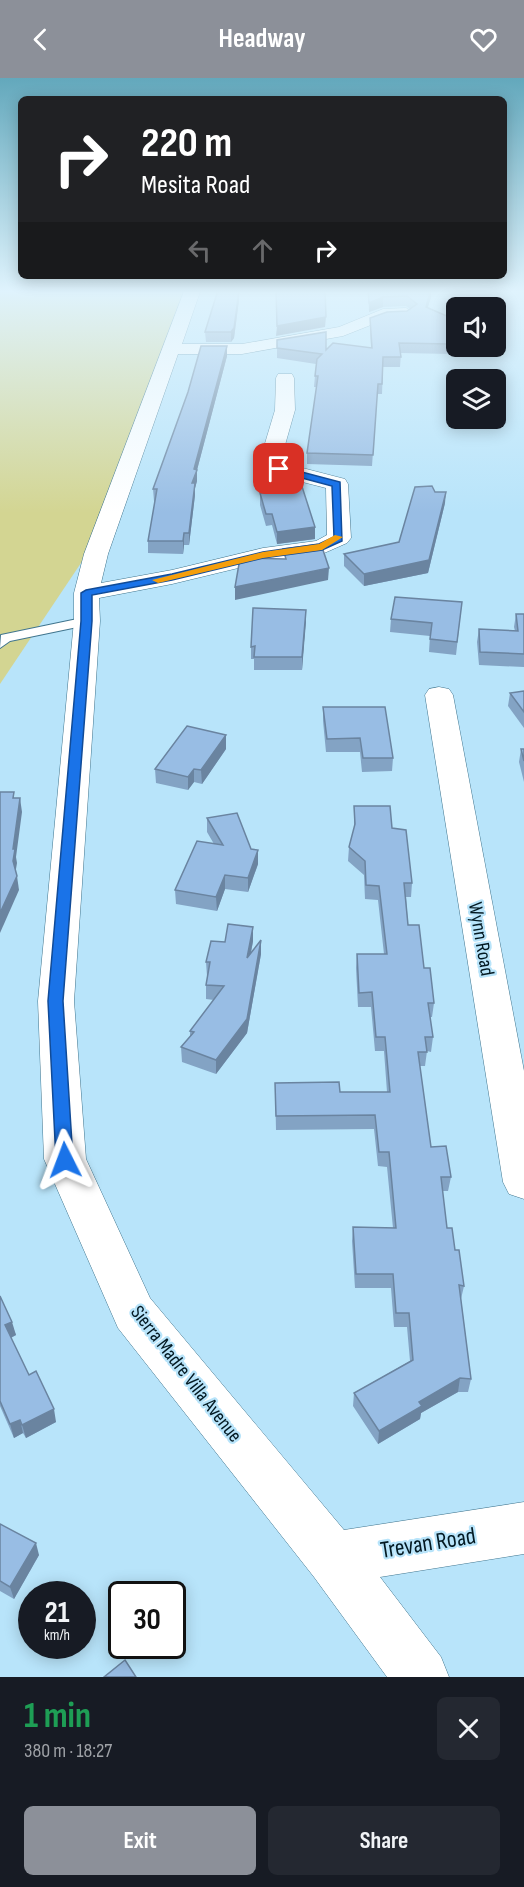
<!DOCTYPE html>
<html lang="en">
<head>
<meta charset="utf-8">
<style>
	:root { --surface:#171b24; --page:#242831; --text:#f1f3f6; --muted:#9ea1a6; --accent:#8c9099 }
	body { margin:0; font-family:"Sofia Sans Condensed",sans-serif; background:var(--page); color:var(--text); height:100vh; display:flex; flex-direction:column; font-size:22px; white-space:nowrap }
	* { box-sizing:border-box; margin:0 }
	p { font-size:20px; color:var(--muted) }
	.icon { flex:none; width:33px; height:33px; fill:none; stroke:currentColor; stroke-width:2; stroke-linecap:round; stroke-linejoin:round }
	.map { position:relative; height:1599px; overflow:hidden }
	.sheet { display:flex; flex-direction:column; background:var(--surface); flex:1 }
	.sheet>* { flex:none }
	.banner { position:absolute; left:18px; top:18px; width:489px; height:183px; border-radius:9px; box-shadow:0 3px 15px #0003; background:#202124; color:#fff; overflow:hidden }
	.buttons { position:absolute; left:446px; top:219px; display:grid; gap:12px }
	.buttons a { display:grid; place-items:center; width:60px; height:60px; border-radius:9px; background:var(--surface); box-shadow:0 3px 15px #0003; font-size:30px }
	.speed { position:absolute; left:18px; top:1503px; display:flex; gap:12px; font-size:30px; font-weight:700; text-align:center }
	.speed>* { display:grid; place-content:center; width:78px; height:78px; border-radius:50%; background:var(--surface); box-shadow:0 3px 15px #0003; line-height:1 }
	.speed small { font-size:15px; font-weight:400 }
	.speed .limit { border:3px solid #111; border-radius:9px; background:#fff; color:#111 }
	.pin { position:absolute; display:grid; place-items:center; width:51px; height:51px; color:#fff; margin:-26px; border-radius:12px; box-shadow:0 3px 9px #0006 }
	.me { position:absolute; width:66px; margin:-33px; rotate:357deg; stroke-linejoin:round; filter:drop-shadow(0 0 4px #0008) }
	.turn { display:flex; align-items:center; gap:21px; height:126px; padding:0 24px; font-size:27px }
	.turn .icon { width:78px; height:78px; stroke-width:2.5 }
	.turn b { display:block; font-size:42px; line-height:51px }
	.lanes { display:flex; align-items:center; height:57px; padding:0 24px; background:#0003; justify-content:center; gap:30px; direction:ltr }
	.lanes .off { opacity:.35 }
	.round { display:grid; place-items:center; flex:none; width:63px; height:63px; border-radius:9px; background:var(--page) }
	.overview { display:flex; align-items:center; justify-content:space-between; height:102px; padding:0 24px }
	h1 { font-size:36px; font-weight:700; line-height:45px; color:#1e9e55 }
	.button { display:flex; gap:12px; margin-top:auto; padding:12px 24px }
	.button a { flex:1; height:69px; border-radius:9px; background:var(--accent); color:#fff; font-size:24px; font-weight:700; line-height:69px; text-align:center }
	.button a+a { background:var(--page); color:var(--text) }
	header { display:flex; justify-content:space-between; align-items:center; height:78px; padding:0 24px; background:var(--accent); color:#fff; font-size:27px; font-weight:700 }
	.map>svg:first-child { display:block }
	.green { fill:#d3d592 }
	.lines { fill:none; stroke-linecap:round; stroke-linejoin:round }
	.service-casing { stroke:#40758e; stroke-width:2 }
	.minor-casing { stroke:#40758e; stroke-width:1 }
	.service { fill:#fff; fill-rule:evenodd }
	.minor { fill:#fff; fill-rule:evenodd }
	.wall { fill:#83a3c4 }
	.shaded-wall { fill:#6a84a0 }
	.building { fill:#98bde4; stroke:#6a84a0; stroke-width:1.5 }
	.route { fill:#1a73e8; stroke:#114b97; stroke-width:1.5 }
	.slow { fill:#f59e0b }
	.labels { text-anchor:middle; dominant-baseline:central; stroke-width:4.5; stroke-linejoin:round; paint-order:stroke }
	.street-label { font-size:20px; fill:#031922; stroke:#b8e4fa }
	.near-street-label { font-size:24px; fill:#031922; stroke:#b8e4fa }
</style>
</head>
<body>
<header><svg class="icon" aria-label="back" viewBox="0 0 24 24"><path d="M15 5l-7 7 7 7"/></svg>Headway<svg class="icon" aria-label="heart" viewBox="0 0 24 24"><path d="M12 20l-8-8c-3-5 5-10 8-4 3-6 11-1 8 4z"/></svg></header>
<div class="map">
<svg width="524" height="1599" viewBox="0 0 524 1599">
	<rect width="100%" height="100%" fill="#b8e4fa"/>
	<path class="green" d="M0,211H185L83,482L0,606Z"/>
	<g class="lines">
		<g class="service-casing">
			<path id="service" d="M87,539L92,540L93,543L92,546L10,563L0,570L1,557Z"/>
		</g>
		<g class="minor-casing">
			<g id="minor">
				<path d="M185,211H201L182,266H242L339,249L383,231L406,230L414,235L406,240L386,241L343,258L242,276H178L108,476L101,505L172,492L263,470L316,463L327,457L326,410L271,396L260,382L275,332L276,300L278,296H292L294,300L295,332L281,381L287,386L345,401L348,406L351,460L347,465L322,476L263,484L172,506L99,520L100,543L74,923L86,1081L150,1220L344,1452L524,1424V1476L380,1499L441,1579L449,1599H387L314,1499L118,1250L44,1081L38,923L74,543V515L84,476Z"/>
				<path d="M439,609L449,611L453,617L524,993V1121L509,1116L503,1104L425,617L429,611Z"/>
			</g>
		</g>
		<use href="#service" class="service"/>
		<use href="#minor" class="minor"/>
	</g>
	<g class="wall">
		<path d="M368,211H431V219L427,230L456,268H466L450,276L401,275L400,289H383L382,316H377L372,388L307,386V375L317,309H314L316,286L277,280V262L326,272L371,270L370,250V240L407,233L410,231L406,228L383,229L369,234Z"/>
		<path d="M239,222L234,260L231,264H206L205,254Z"/>
		<path d="M227,268V278L197,392V403L195,410V417L189,467H184L183,476L148,475V463L155,423H154L153,411Z"/>
		<path d="M435,414L445,425L428,495L364,508L344,488V476L399,464Z"/>
		<path d="M260,415L315,461L277,466L272,447L266,448L260,427Z"/>
		<path d="M462,524L456,577L429,574L430,558L390,554L391,541Z"/>
		<path d="M306,532L302,592H254V581H251V569Z"/>
		<path d="M516,536H524V589L479,587L477,564L479,551L515,553L514,549Z"/>
		<path d="M524,613V650L508,628L510,615Z"/>
		<path d="M323,629L393,680L392,693L362,694L360,674H326L323,643Z"/>
		<path d="M226,671L202,706L194,704L188,712L156,705L155,691Z"/>
		<path d="M521,671H524V704L519,684Z"/>
		<path d="M354,728L392,750L412,805L411,819H406L408,847L424,890L434,925L432,939H430L433,959L431,974L427,973L425,988H420L431,1069L451,1099L448,1113H442L447,1150L455,1172L464,1208L461,1221L471,1301L468,1314H458L421,1335L420,1341L378,1366L353,1328L354,1315L410,1283L407,1249H394L391,1210H355L352,1163L353,1149L393,1150L387,1089L378,1088L374,1051L276,1052L275,1005L340,1014H387L384,973H375L371,929H358L356,890L357,876H384L378,822L365,821L364,797L348,783L349,769L354,751Z"/>
		<path d="M207,740L251,771L258,786L248,814L225,811L217,833L176,826L175,812L214,766L207,754Z"/>
		<path d="M261,862V876L247,955L216,996L182,984L181,969L190,959V953L214,922L206,921V907L208,898H207L206,884L225,864L253,863L251,875Z"/>
		<path d="M0,1218L16,1257L11,1260L29,1297L56,1344L26,1360L23,1355L14,1360L0,1328Z"/>
		<path d="M0,1446L39,1477L14,1521L0,1513Z"/>
	</g>
	<g class="shaded-wall">
		<path d="M431,211V219L425,239L426,229Z"/>
		<path d="M239,213V222L234,260L231,264V254Z"/>
		<path d="M383,219V229L369,234V225Z"/>
		<path d="M326,239L325,249L276,258L277,248Z"/>
		<path d="M456,263V268H466L450,276V266Z"/>
		<path d="M227,268V278L197,392V403L195,410V417L189,467V455L194,391Z"/>
		<path d="M446,414L445,425L428,495L364,508V496L429,482Z"/>
		<path d="M315,449V461L277,466V454Z"/>
		<path d="M184,455V467L183,476V463Z"/>
		<path d="M329,490L328,502L235,522V509Z"/>
		<path d="M306,532V544L302,592V579Z"/>
		<path d="M226,657V671L202,706L201,692Z"/>
		<path d="M194,691V704L188,712V699Z"/>
		<path d="M20,720L22,734L16,779L17,785L15,797L13,783V771Z"/>
		<path d="M258,772V786L248,814V800Z"/>
		<path d="M225,797V811L217,833L216,819Z"/>
		<path d="M17,798L19,812L0,855V835Z"/>
		<path d="M253,849V863L247,894V880Z"/>
		<path d="M261,862V876L247,955L216,996V982Z"/>
		<path d="M12,1244L16,1257L8,1261L5,1247Z"/>
		<path d="M460,1300L458,1314L421,1335L420,1341L378,1366L379,1353L419,1324Z"/>
		<path d="M54,1331L56,1344L26,1360L22,1347Z"/>
		<path d="M20,1342L23,1355L14,1360L10,1346Z"/>
		<path d="M36,1465L39,1477L14,1521L10,1509Z"/>
	</g>
	<g class="building">
		<path d="M276,211H325L326,239L277,248Z"/>
		<path d="M368,211H431L426,229L456,242V263L450,266L399,265L401,279H383L382,306H378L373,377L307,375L318,298H315L317,281L322,276L277,270V262L326,254V272L333,265L372,270L370,240L387,234L407,233L417,226L407,218L383,219L369,225Z"/>
		<path d="M218,212L239,213L234,250L231,254H205Z"/>
		<path d="M201,268H227L194,391L197,392L192,405H195L189,455H184L183,463H148L157,411H153L188,314Z"/>
		<path d="M284,390L297,393L315,449L277,454L272,436H266L260,415L278,414Z"/>
		<path d="M432,408L435,414H446L429,482L364,496L344,476L399,464L415,409Z"/>
		<path d="M321,466L329,490L235,509L240,480L286,481L283,471Z"/>
		<path d="M395,519L462,524L457,564L430,561L432,545L391,541Z"/>
		<path d="M253,530L306,532L302,579H254L255,568L251,569Z"/>
		<path d="M516,536H524V576L480,574L479,551L518,553Z"/>
		<path d="M524,613V634L510,615Z"/>
		<path d="M323,629H385L393,680H363L360,660L327,661Z"/>
		<path d="M187,648L226,657L201,692L194,691L188,699L155,691Z"/>
		<path d="M521,671H524V683Z"/>
		<path d="M0,714H14L13,720H20L13,771H15L13,783L17,798L0,835Z"/>
		<path d="M354,728H390L392,750L406,752L412,805H404L408,847H419L424,890H430L434,925H428L433,959H425L427,974H418L431,1069L446,1068L451,1099H441L447,1150H452L455,1172H459L464,1208L459,1207L471,1301L460,1300L419,1324L422,1328L379,1353L354,1315L413,1282L409,1235H396L393,1196H356L353,1149L396,1150L389,1074H379L375,1037L276,1038L275,1005L339,1004L340,1014H390L385,959H376L372,914L359,915L357,876H387L379,808L366,807L365,783L349,769L355,746Z"/>
		<path d="M237,735L251,771L258,772L248,800L225,797L216,819L175,812L197,763L223,767L207,740Z"/>
		<path d="M228,846L253,849L247,880L261,862L247,941L216,982L181,969L194,954L190,953L224,908L206,907L210,884H206L211,863L225,864Z"/>
		<path d="M0,1218L12,1244L5,1247L29,1297L36,1293L54,1331L22,1347L20,1342L10,1346L0,1323Z"/>
		<path d="M0,1446L36,1465L10,1509L0,1503Z"/>
		<path d="M125,1582L136,1599H104Z"/>
	</g>
	<linearGradient id="sky" x2="0" y2="1"><stop stop-color="#63a8bc"/><stop offset="0.49" stop-color="#dff3fd"/><stop offset="1" stop-color="#dff3fd" stop-opacity="0"/></linearGradient>
	<rect width="524" height="435" fill="url(#sky)"/>
	<path class="route" d="M279,388L340,404L342,463L322,472L263,480L172,502L92,517V543L63,923L73,1082L71,1086L65,1088L59,1086L56,1082L48,923L81,543V515L86,512L172,496L263,474L319,466L334,459L332,408L276,393L275,391Z"/>
	<path class="slow" d="M335,457L343,459L322,472L263,480L158,505L152,502L263,474L319,466Z"/>
	<g class="labels">
		<g class="street-label">
			<text transform="translate(481 861) rotate(80)">Wynn Road</text>
			<text transform="translate(186 1296) rotate(52)">Sierra Madre Villa Avenue</text>
		</g>
		<g class="near-street-label">
			<text transform="translate(428 1465) rotate(-9)">Trevan Road</text>
		</g>
	</g>
</svg>
<div class="buttons">
<a><svg class="icon" aria-label="sound" viewBox="0 0 24 24"><path d="M4 9h4l5-4v14l-5-4H4zM17 9q2 3 0 6"/></svg></a>
<a><svg class="icon" aria-label="layers" viewBox="0 0 24 24"><path d="M12 4l9 5-9 5-9-5zM3 14l9 5 9-5"/></svg></a>
</div>
<div class="speed"><div>21<small>km/h</small></div><div class="limit">30</div></div>
<div class="pin" style="left:279px;top:391px;background:#d93025"><svg class="icon" aria-label="arrive" viewBox="0 0 24 24"><path d="M6 21V4h12l-3 4 3 4H6"/></svg></div>
<svg class="me" style="left:65px;top:1082px" viewBox="-20 -20 40 40"><path d="M0-17L14 15 0 8-14 15z" fill="#1a73e8" stroke="#fff" stroke-width="4"/></svg>
<div class="banner">
<div class="turn"><svg class="icon" aria-label="right" viewBox="0 0 24 24"><path d="M7 20v-9h11M14 6l5 5-5 5"/></svg><div><b>220 m</b>Mesita Road</div></div>
<div class="lanes"><svg class="icon off" aria-label="left" viewBox="0 0 24 24"><path d="M17 20v-9H6M10 6l-5 5 5 5"/></svg><svg class="icon off" aria-label="ahead" viewBox="0 0 24 24"><path d="M12 20V5M6 11l6-6 6 6"/></svg><svg class="icon" aria-label="right" viewBox="0 0 24 24"><path d="M7 20v-9h11M14 6l5 5-5 5"/></svg></div>
</div>
</div>
<section class="sheet">
<div class="overview"><div><h1>1 min</h1><p>380 m · 18:27</p></div><a class="round"><svg class="icon" aria-label="close" viewBox="0 0 24 24"><path d="M6 6l12 12M18 6L6 18"/></svg></a></div>
<div class="button"><a>Exit</a><a>Share</a></div>
</section>
</body>
</html>
